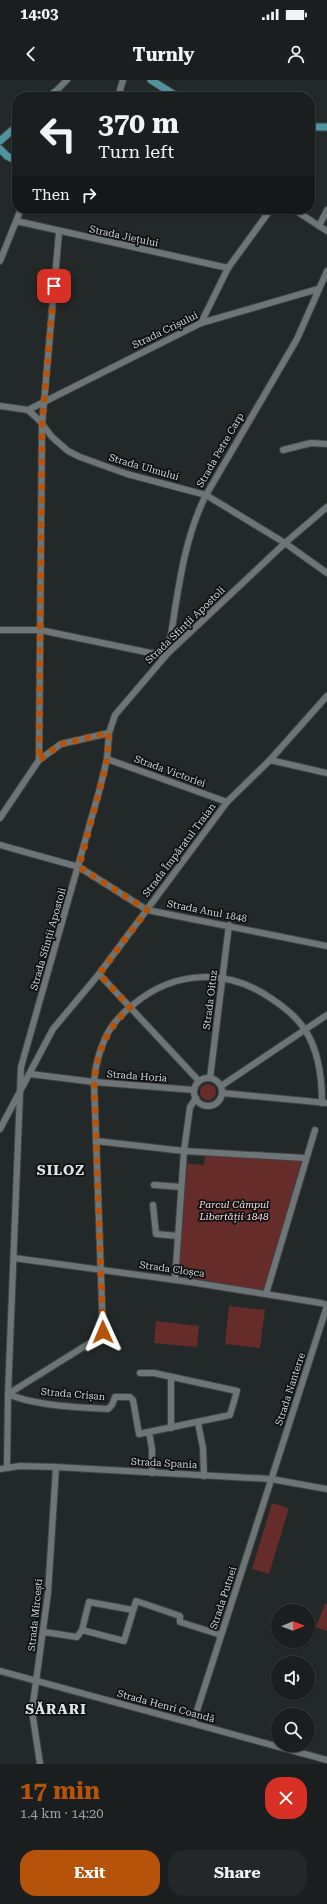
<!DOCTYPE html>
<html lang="en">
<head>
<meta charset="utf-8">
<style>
	:root { --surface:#1a1e1f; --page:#232728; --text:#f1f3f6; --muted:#9fa2a4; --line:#383c3d; --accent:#b45309 }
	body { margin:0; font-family:"Roboto Serif",serif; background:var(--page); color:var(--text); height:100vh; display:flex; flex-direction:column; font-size:15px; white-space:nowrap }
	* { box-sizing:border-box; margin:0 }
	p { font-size:13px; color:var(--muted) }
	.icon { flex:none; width:22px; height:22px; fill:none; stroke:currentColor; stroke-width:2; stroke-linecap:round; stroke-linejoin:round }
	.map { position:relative; height:1684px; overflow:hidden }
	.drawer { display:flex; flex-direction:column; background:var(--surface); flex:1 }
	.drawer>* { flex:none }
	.top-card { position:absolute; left:12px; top:12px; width:303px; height:122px; border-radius:16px; box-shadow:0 1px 3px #0004,0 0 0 1px var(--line); background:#1a1e1f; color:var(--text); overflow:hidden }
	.needle { width:26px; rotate:89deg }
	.tools { position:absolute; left:271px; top:1524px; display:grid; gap:8px }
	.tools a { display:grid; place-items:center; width:44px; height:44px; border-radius:50%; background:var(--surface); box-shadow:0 1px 3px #0004,0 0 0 1px var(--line); font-size:20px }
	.pin { position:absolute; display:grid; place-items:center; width:34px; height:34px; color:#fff; margin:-17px; border-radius:8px; box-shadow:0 2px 6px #0006 }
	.me { position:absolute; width:44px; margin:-22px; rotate:359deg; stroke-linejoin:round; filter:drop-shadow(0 0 3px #0008) }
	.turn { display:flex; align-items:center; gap:14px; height:84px; padding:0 20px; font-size:18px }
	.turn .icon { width:52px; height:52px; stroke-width:2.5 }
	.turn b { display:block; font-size:28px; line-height:34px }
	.then { display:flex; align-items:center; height:38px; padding:0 20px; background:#0003; gap:8px; font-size:15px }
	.round { display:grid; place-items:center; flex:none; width:42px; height:42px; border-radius:16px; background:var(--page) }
	.head { display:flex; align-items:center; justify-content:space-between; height:68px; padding:0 20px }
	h1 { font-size:24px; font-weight:700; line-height:30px; color:var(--accent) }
	.action { display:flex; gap:8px; margin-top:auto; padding:8px 20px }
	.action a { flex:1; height:46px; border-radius:16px; background:var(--accent); color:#fff; font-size:16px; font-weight:700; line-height:46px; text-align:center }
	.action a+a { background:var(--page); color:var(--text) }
	.status { display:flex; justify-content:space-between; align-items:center; height:28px; padding:0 20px; background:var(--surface); direction:ltr }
	.status svg { height:11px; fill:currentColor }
	header { display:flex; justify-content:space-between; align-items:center; height:52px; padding:0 20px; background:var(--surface); font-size:18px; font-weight:700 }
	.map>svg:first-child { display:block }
	.green { fill:#652c29 }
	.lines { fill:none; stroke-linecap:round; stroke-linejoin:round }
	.minor-casing { stroke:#3f4444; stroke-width:8 }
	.major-casing { stroke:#3f4444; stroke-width:9 }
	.minor { stroke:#6e7576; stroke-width:6 }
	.major { stroke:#4f949f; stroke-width:7 }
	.route { stroke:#b45309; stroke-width:7; stroke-dasharray:0 12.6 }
	.labels { text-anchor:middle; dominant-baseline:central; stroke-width:3.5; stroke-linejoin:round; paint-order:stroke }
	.street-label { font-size:10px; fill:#d0d4d4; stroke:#0e1011 }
	.park-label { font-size:10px; font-style:italic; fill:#f6ddda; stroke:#0e1011 }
	.district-label { font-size:14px; font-weight:bold; letter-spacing:1px; fill:#dde4e6; stroke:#0e1011 }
</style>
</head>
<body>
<div class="status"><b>14:03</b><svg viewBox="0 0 49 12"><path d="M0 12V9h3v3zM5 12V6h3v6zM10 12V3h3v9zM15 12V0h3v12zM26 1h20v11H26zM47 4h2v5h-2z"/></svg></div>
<header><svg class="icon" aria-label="back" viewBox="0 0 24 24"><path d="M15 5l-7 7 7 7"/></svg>Turnly<svg class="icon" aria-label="person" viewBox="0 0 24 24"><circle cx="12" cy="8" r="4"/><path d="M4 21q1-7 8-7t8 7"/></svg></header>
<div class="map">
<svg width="327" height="1684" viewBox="0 0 327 1684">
	<rect width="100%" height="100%" fill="#232829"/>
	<g class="green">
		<circle cx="208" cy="1012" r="8"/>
		<path d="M205,1073L305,1078L266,1214L190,1202L192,1190L176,1187L183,1083L204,1085Z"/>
		<path d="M229,1226L265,1230L260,1268L225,1264Z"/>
		<path d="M156,1241L199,1246L197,1267L154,1263Z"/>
		<path d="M272,1423L289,1428L269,1494L252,1489Z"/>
		<path d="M325,1524H327V1551L316,1547Z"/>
	</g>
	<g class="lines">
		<g class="minor-casing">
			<g id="minor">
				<path d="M54,13L67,0"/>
				<path d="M118,17L123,0"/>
				<path d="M293,129L327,151"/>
				<path d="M16,141L228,188"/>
				<path d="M319,146L327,130"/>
				<path d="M0,181L21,129"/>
				<path d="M201,243L228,188L271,129"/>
				<path d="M0,326L28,330L39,340L52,357L68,371L80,377L127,394L206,415L285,463L327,493"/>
				<path d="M28,330L201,243L318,209"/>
				<path d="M283,370L311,363L327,364"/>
				<path d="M0,550H40L165,576"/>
				<path d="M168,573C177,521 182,462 206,415L297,259L327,191"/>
				<path d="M107,679L227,722"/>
				<path d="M39,680L61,664L109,653"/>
				<path d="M270,680L327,693"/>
				<path d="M0,738L39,680L42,345L59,152"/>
				<path d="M0,765L79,787L147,830L327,866"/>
				<path d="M99,894L199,1001"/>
				<path d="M30,994L94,1002L194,1010"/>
				<path d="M210,998L229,845"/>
				<circle cx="208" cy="1012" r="14"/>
				<path d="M221,1006L327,935"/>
				<path d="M222,1013L327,1023"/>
				<path d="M0,1049L53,949L99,894L227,722L270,680L327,616"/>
				<path d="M96,1061L184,1071L305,1078"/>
				<path d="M154,1105L181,1107"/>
				<path d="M153,1125L156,1154L178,1156"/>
				<path d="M14,1178L190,1202L321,1223L327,1225"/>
				<path d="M175,1200L184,1071L190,1027L196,1018"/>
				<path d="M266,1214L315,1050"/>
				<path d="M171,1297V1348"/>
				<path d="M8,1314L101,1256L103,1252L94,1002C95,988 98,975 104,961C110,946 122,933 134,924C175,890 228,888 272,919C284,927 297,937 305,950C319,971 322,998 322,1023"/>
				<path d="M8,1314C35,1326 78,1327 108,1329L112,1325L115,1317H130L133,1320L139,1354L230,1335L237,1311L154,1293H140"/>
				<path d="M198,1343L203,1368L204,1396"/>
				<path d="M149,1352L152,1369V1393"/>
				<path d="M7,1388L8,1314L21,987L100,708L107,679L109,653L115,635L168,573L285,463L327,427"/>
				<path d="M0,1389L20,1386L56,1387L271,1399L327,1409"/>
				<path d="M82,1550L89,1522L133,1530"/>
				<path d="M44,1552L77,1557L82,1550L124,1561L136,1521L180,1536V1542L221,1555"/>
				<path d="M0,1591L327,1680"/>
				<path d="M193,1643L327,1226"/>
				<path d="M40,1684L32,1631L48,1513L56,1387"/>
			</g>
		</g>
		<g class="major-casing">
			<g id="major">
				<path d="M151,0L178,17"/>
				<path d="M50,17L54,13L57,17"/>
				<path d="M310,47H327"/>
				<path d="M0,61L17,46"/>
				<path d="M0,69L7,76L17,81"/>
			</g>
		</g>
		<use href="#minor" class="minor"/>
		<use href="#major" class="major"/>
	</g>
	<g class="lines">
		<path class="route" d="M54,206L42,345L39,680L61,664L109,653L107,679L104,693L79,787L147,830L99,894L130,927C107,948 97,972 94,1002L103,1252"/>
	</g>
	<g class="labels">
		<g class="street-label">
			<text transform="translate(124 156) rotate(12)">Strada Jiețului</text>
			<text transform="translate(165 250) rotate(-26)">Strada Crișului</text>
			<text transform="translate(220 370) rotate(-60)">Strada Petre Carp</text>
			<text transform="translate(144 387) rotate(16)">Strada Ulmului</text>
			<text transform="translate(185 545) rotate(-44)">Strada Sfinții Apostoli</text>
			<text transform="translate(170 691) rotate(20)">Strada Victoriei</text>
			<text transform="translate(179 770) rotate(-53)">Strada Împăratul Traian</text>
			<text transform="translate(207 831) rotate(11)">Strada Anul 1848</text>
			<text transform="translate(48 859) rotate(-74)">Strada Sfinții Apostoli</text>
			<text transform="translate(210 920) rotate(-83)">Strada Oituz</text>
			<text transform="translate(137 996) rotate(4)">Strada Horia</text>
			<text transform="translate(172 1189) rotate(8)">Strada Cloșca</text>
			<text transform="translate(290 1309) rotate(-72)">Strada Nanterre</text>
			<text transform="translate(73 1314) rotate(5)">Strada Crișan</text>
			<text transform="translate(164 1383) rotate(3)">Strada Spania</text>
			<text transform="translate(223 1518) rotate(-72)">Strada Putnei</text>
			<text transform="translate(35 1535) rotate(-84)">Strada Mircești</text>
			<text transform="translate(166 1626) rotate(15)">Strada Henri Coandă</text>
		</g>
		<g class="park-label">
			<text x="234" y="1124">Parcul Câmpul<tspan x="234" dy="12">Libertății 1848</tspan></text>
		</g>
		<g class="district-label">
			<text x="61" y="1090">SILOZ</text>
			<text x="56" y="1629">SĂRARI</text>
		</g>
	</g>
</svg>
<div class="tools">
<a><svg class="needle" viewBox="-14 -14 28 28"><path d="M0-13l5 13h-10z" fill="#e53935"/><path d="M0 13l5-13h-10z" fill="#9fa2a4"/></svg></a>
<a><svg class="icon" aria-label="sound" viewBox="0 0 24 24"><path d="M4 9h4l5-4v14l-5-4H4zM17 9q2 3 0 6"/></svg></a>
<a><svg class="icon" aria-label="search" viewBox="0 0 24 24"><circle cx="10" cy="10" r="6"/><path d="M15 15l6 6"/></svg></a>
</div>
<div class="pin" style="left:54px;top:206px;background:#d93025"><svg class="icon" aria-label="arrive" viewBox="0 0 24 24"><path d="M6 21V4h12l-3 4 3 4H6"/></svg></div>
<svg class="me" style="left:103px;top:1252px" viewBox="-20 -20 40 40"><path d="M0-17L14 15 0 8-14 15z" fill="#b45309" stroke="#fff" stroke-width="4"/></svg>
<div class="top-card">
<div class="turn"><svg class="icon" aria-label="left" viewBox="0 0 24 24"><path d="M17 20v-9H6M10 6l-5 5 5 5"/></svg><div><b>370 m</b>Turn left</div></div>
<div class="then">Then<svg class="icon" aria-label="right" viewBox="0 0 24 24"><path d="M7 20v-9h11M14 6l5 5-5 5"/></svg></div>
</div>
</div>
<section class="drawer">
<div class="head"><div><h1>17 min</h1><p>1.4 km · 14:20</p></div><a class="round" style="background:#d93025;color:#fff"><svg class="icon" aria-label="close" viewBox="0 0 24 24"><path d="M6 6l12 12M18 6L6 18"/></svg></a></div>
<div class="action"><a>Exit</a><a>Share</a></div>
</section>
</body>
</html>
